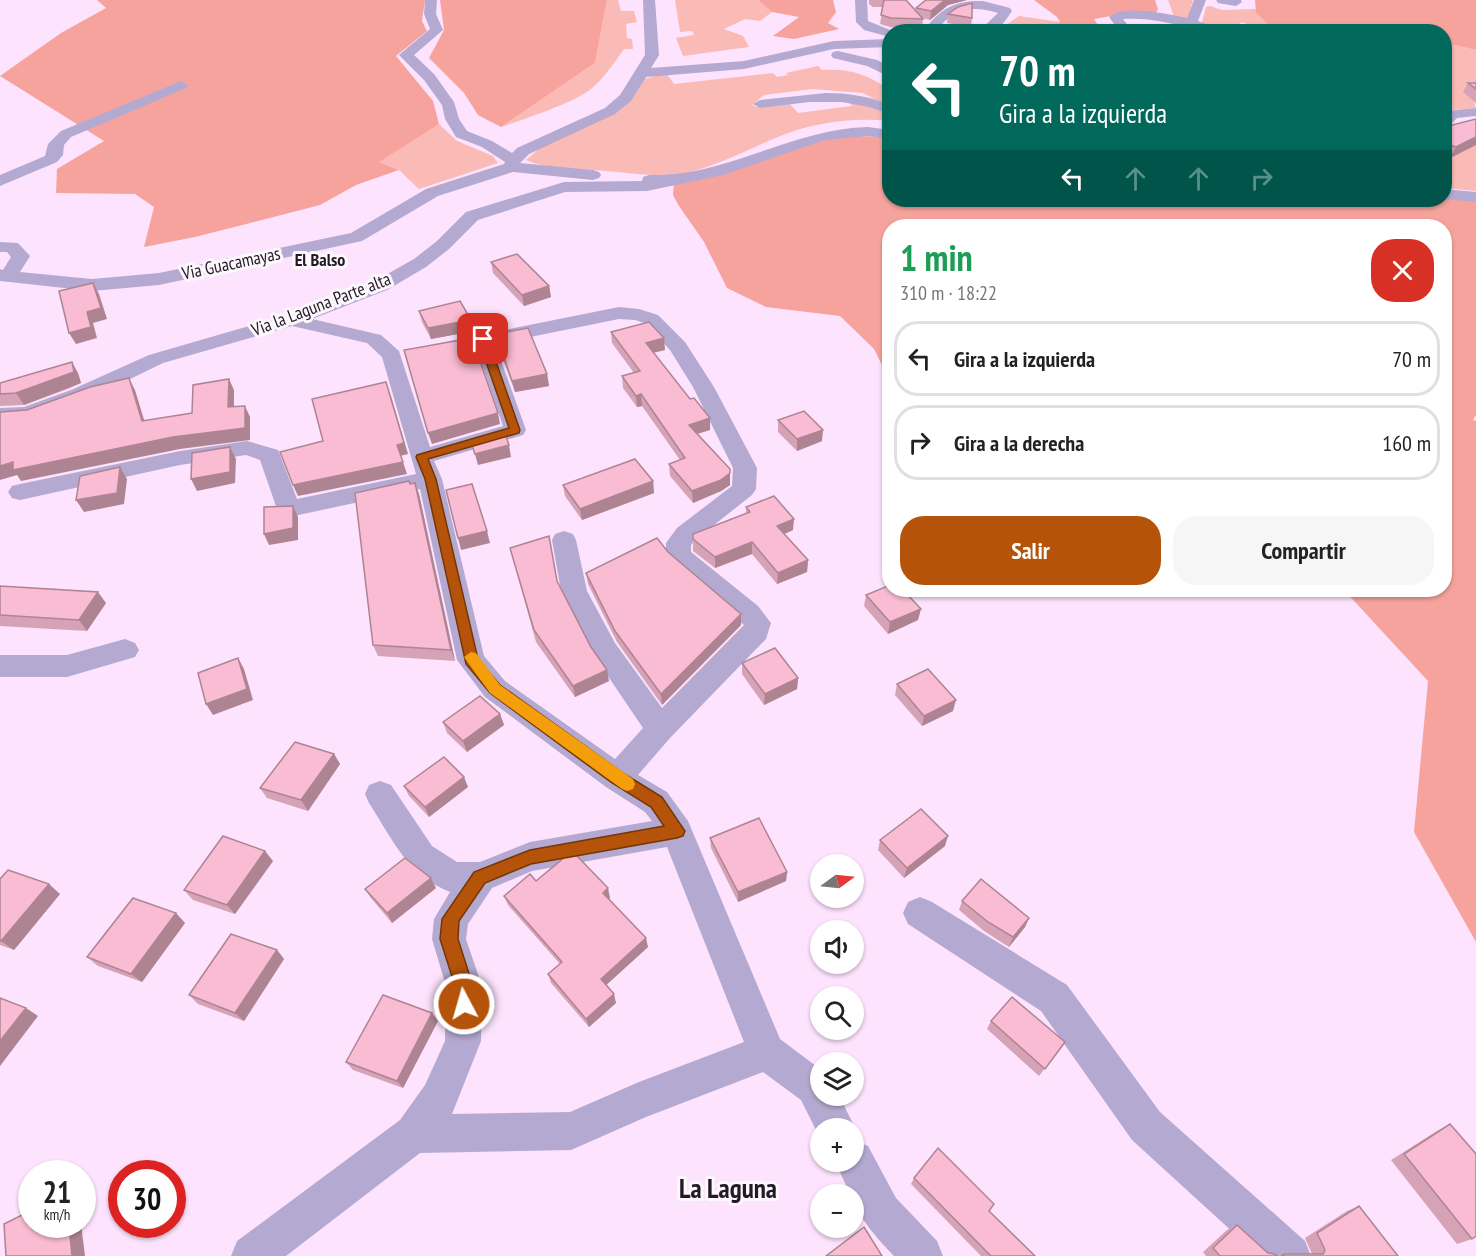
<!DOCTYPE html>
<html lang="es">
<head>
<meta charset="utf-8">
<style>
	:root { --surface:#fff; --page:#f6f6f6; --text:#222; --muted:#767676; --line:#e0e0e0; --accent:#b45309 }
	body { margin:0; font-family:"PT Sans Narrow",sans-serif; background:var(--page); color:var(--text); height:100vh; display:flex; flex-direction:column; font-size:22px; white-space:nowrap }
	* { box-sizing:border-box; margin:0 }
	p { font-size:20px; color:var(--muted) }
	.icon { flex:none; width:33px; height:33px; fill:none; stroke:currentColor; stroke-width:2; stroke-linecap:round; stroke-linejoin:round }
	.map { position:relative; flex:1; overflow:hidden }
	.sheet { position:absolute; left:882px; top:219px; width:570px; height:378px; display:flex; flex-direction:column; background:var(--surface); border-radius:24px; box-shadow:0 2px 4px #0004 }
	.sheet>* { flex:none }
	.banner { position:absolute; left:882px; top:24px; width:570px; height:183px; border-radius:24px; box-shadow:0 2px 4px #0004; background:#00695c; color:#fff; overflow:hidden }
	.needle { width:39px; rotate:75deg }
	.buttons { position:absolute; left:810px; top:854px; display:grid; gap:12px }
	.buttons a { display:grid; place-items:center; width:54px; height:54px; border-radius:50%; background:var(--surface); box-shadow:0 2px 4px #0004; font-size:30px }
	.speed { position:absolute; left:18px; top:1160px; display:flex; gap:12px; font-size:30px; font-weight:700; text-align:center }
	.speed>* { display:grid; place-content:center; width:78px; height:78px; border-radius:50%; background:var(--surface); box-shadow:0 2px 4px #0004; line-height:1 }
	.speed small { font-size:15px; font-weight:400 }
	.speed .limit { border:9px solid #d22; background:#fff; color:#111 }
	.pin { position:absolute; display:grid; place-items:center; width:51px; height:51px; color:#fff; margin:-26px; border-radius:12px; box-shadow:0 3px 9px #0006 }
	.me { position:absolute; width:66px; margin:-33px; rotate:354deg; stroke-linejoin:round; filter:drop-shadow(0 0 4px #0008) }
	.turn { display:flex; align-items:center; gap:21px; height:126px; padding:0 18px; font-size:27px }
	.turn .icon { width:78px; height:78px; stroke-width:2.5 }
	.turn b { display:block; font-size:42px; line-height:51px }
	.lanes { display:flex; align-items:center; height:57px; padding:0 18px; background:#0003; justify-content:center; gap:30px; direction:ltr }
	.lanes .off { opacity:.35 }
	.round { display:grid; place-items:center; flex:none; width:63px; height:63px; border-radius:24px; background:var(--page) }
	.summary { display:flex; align-items:center; justify-content:space-between; height:102px; padding:0 18px }
	h1 { font-size:36px; font-weight:700; line-height:45px; color:#1e9e55 }
	.action { display:flex; gap:12px; margin-top:auto; padding:12px 18px }
	.action a { flex:1; height:69px; border-radius:24px; background:var(--accent); color:#fff; font-size:24px; font-weight:700; line-height:69px; text-align:center }
	.action a+a { background:var(--page); color:var(--text) }
	ul { padding:0; list-style:none }
	li { display:flex; align-items:center; gap:18px; height:75px; margin:0 12px 9px; padding:0 6px; border:3px solid var(--line); border-radius:24px }
	li div { flex:1 }
	li b { display:block; font-size:22px }
	li em { font-style:normal }
	.map>svg:first-child { display:block }
	.green { fill:#fabbb6 }
	.forest { fill:#f7a39d }
	.lines { fill:none; stroke-linecap:round; stroke-linejoin:round }
	.minor { fill:#b4aad1; fill-rule:evenodd }
	.wall { fill:#d6a2b5 }
	.shaded-wall { fill:#ae8493 }
	.building { fill:#f9bcd2; stroke:#ae8493; stroke-width:1.5 }
	.route { fill:#b45309; stroke:#753606; stroke-width:1.5 }
	.slow { fill:#f59e0b }
	.labels { text-anchor:middle; dominant-baseline:central; stroke-width:6; stroke-linejoin:round; paint-order:stroke }
	.far-neighbourhood-label { font-size:18px; font-weight:bold; fill:#231a23; stroke:#fdf8fd }
	.far-street-label { font-size:18px; fill:#231a23; stroke:#fdf8fd }
	.near-neighbourhood-label { font-size:27px; font-weight:bold; fill:#231a23; stroke:#fdf8fd }
</style>
</head>
<body>
<div class="map">
<svg width="1476" height="1256" viewBox="0 0 1476 1256">
	<rect width="100%" height="100%" fill="#fde3fd"/>
	<g class="green">
		<path d="M607,0H618L621,11H634L637,22L626,24L627,38L632,39L633,49H624C614,63 605,77 591,89C574,103 524,119 501,127L595,63Z"/>
		<path d="M675,0H758L772,12L760,21L745,19L724,29L743,36L749,47L683,56L676,38L694,35L692,31L680,32Z"/>
		<path d="M1168,0H1193L1187,20L1175,19Z"/>
		<path d="M1210,6L1222,10L1255,9L1276,31H1257L1254,27L1242,22L1231,30L1201,26L1206,7Z"/>
		<path d="M1019,16L1060,22L1051,31L996,32Z"/>
		<path d="M1445,43L1476,50V101H1474L1476,108L1445,111Z"/>
		<path d="M818,66L822,70C848,68 869,74 889,90V107L863,93L812,89L764,95L752,105L757,107L789,103L798,113L852,106L848,100L889,113V121C853,117 811,123 778,137C746,150 714,168 680,174C654,178 619,171 593,170C571,168 546,169 526,160L540,148L629,102L644,79L666,73L674,84L773,73L777,77L788,75L786,73Z"/>
		<path d="M439,124L457,141L493,156L498,163L419,189L399,170L373,160Z"/>
		<path d="M1476,137V191L1445,188L1444,147Z"/>
	</g>
	<g class="forest">
		<path d="M97,0H425L422,21L427,31L396,56L433,101L439,124L379,162L399,170L356,185L320,205L195,237L144,247L154,207L135,194L56,193L57,169L104,141L0,76L61,33L106,8Z"/>
		<path d="M440,0H607L595,63L501,127L478,115L464,93L429,58L444,30Z"/>
		<path d="M758,0H833L836,12L828,23L839,29L794,39L773,36L799,17L772,12Z"/>
		<path d="M1034,0H1155L1158,9L1155,15L1122,14L1094,19L1102,31H1051L1060,22L1057,17Z"/>
		<path d="M1255,0H1476V50L1445,43L1444,32L1276,31L1256,13Z"/>
		<path d="M856,136L889,137L890,200H1444L1445,196L1476,199V415L1473,420L1476,421V942L1414,832L1428,681L1344,590H1444V226H890L889,379L874,349L840,316L766,307L727,288L704,242L679,206L673,195L674,182L821,140Z"/>
	</g>
	<g class="lines">
		<g class="minor">
			<path d="M425,0H437L436,14L443,30L414,55L434,74L454,102L459,119L467,131L492,141L512,153L517,148L605,108L620,95L645,55L643,0H655L659,55L651,68L744,61L834,41L890,39V47L834,49L744,69L646,77L631,101L615,114L529,154L520,163L593,170L599,172L601,175L599,178L593,180L513,172L438,196L362,241L159,285L92,291L0,281V269L3,270L11,257L7,252H0V242L18,243L30,256L20,272L92,279L159,273L351,233L426,189L504,164L505,162L482,147L456,137L445,119L442,105L424,80L399,55L430,29L424,14Z"/>
			<path d="M855,0H867L868,21L895,32H890V37L864,30L856,22Z"/>
			<path d="M1194,0H1206L1198,21L1228,32C1193,32 1160,16 1123,19L1133,32H1120L1109,17C1123,4 1168,14 1187,18Z"/>
			<path d="M1216,0H1241L1242,2L1236,6L1218,3Z"/>
			<path d="M983,1L1010,8L1012,11C1001,27 998,32 978,32L998,13C972,5 952,8 936,32H923C939,9 955,0 983,1Z"/>
			<path d="M838,51L877,60L890,67V77L867,66L833,58L831,55L833,52Z"/>
			<path d="M181,81L188,85L186,88L71,137L64,145L63,155L57,162L0,186V175L45,156L48,144L61,131Z"/>
			<path d="M826,93C848,93 869,96 890,105V114L869,107L842,102H809L760,108L753,104L760,100Z"/>
			<path d="M1476,108V116L1457,118L1449,126L1444,127V114L1448,111Z"/>
			<path d="M868,127L890,130V139L868,136L825,140L723,175L647,191L565,192L478,220L449,249L426,267L387,290L312,319L381,335L399,351L430,447L503,426L476,347L437,355L430,353L427,349L430,345L619,307L639,309L658,315L685,342L714,387L757,468L756,489L752,495L695,540L691,545V552L758,606L771,623L766,639L670,738L638,775L667,792L688,821L780,1039L820,1069V1095H839L855,1128L854,1133V1128H820V1138L801,1100L763,1072L646,1117L571,1150L420,1153L286,1256H231L237,1241L400,1120L425,1085L445,1041L446,986L432,939L434,919L450,892C407,875 393,840 369,803L365,794L369,785L380,781L391,785L432,846L457,862H480L530,842L652,821L645,812L606,787L485,697L457,660L420,489L289,517L280,515L277,509L260,460L246,455L180,465L20,500L12,498L8,492L12,486L20,484L180,451L247,441L278,450L297,499L416,474L382,357L367,343L292,326L163,363L87,400L34,419L0,422V408L24,407L71,390L149,355L284,316L373,282L414,259L437,241L466,212L564,182L642,181L643,177L649,175C726,177 791,129 868,127ZM619,319L635,320L644,323L670,350L693,387L733,468L732,486L677,528L666,543V556L670,562L744,625L662,708L615,643L587,591L576,540L573,534L564,531L555,534L552,540L561,591L595,657L643,728L615,759L505,681L484,656L442,479L434,461L523,435L526,430L495,344ZM667,847L744,1042L639,1082L570,1112L452,1114L481,1041L482,986L466,939L468,924L492,888L532,871Z"/>
			<path d="M1444,189L1476,192V202L1444,199Z"/>
			<path d="M125,639L135,643L139,650L135,657L67,677H0V655H67Z"/>
			<path d="M920,897L932,902L1067,985L1160,1112L1305,1241L1311,1256H1259L1132,1140L1041,1011L908,924L903,913L908,902Z"/>
			<path d="M854,1140L868,1146L896,1198L937,1241L943,1256H894C880,1241 854,1215 854,1194H850L835,1161H854Z"/>
		</g>
	</g>
	<g class="wall">
		<path d="M869,0H906L916,12V8L926,0H967L948,5L930,20L922,18L923,19L922,28L890,27L880,24L883,7H873L869,4Z"/>
		<path d="M948,14L972,18L971,27L947,23Z"/>
		<path d="M1468,83H1476V103L1463,92Z"/>
		<path d="M1476,119V145L1450,158L1444,155V127Z"/>
		<path d="M491,262L549,286L551,297L524,306L493,273Z"/>
		<path d="M419,311L474,331L431,339L422,322Z"/>
		<path d="M611,332L665,350L653,353L710,430L697,434L730,485L721,491L693,503L670,476L669,464L680,460L642,406L637,407L623,388L622,376L634,373L612,343Z"/>
		<path d="M496,334L547,374L549,386L515,392L498,346Z"/>
		<path d="M78,373L81,383L70,388L24,405L0,406V383Z"/>
		<path d="M778,420L822,441L797,451L778,432Z"/>
		<path d="M653,481L654,493L582,520L565,496L563,485Z"/>
		<path d="M415,483L419,494L455,661L378,656L373,645L410,484Z"/>
		<path d="M746,507L793,530L784,534L808,560L807,572L777,584L752,554L715,568L693,551V534L746,513Z"/>
		<path d="M668,552L741,614V625L662,705L617,642L588,584L586,573Z"/>
		<path d="M513,559L557,581L609,681L575,697L536,642Z"/>
		<path d="M0,586L106,603L87,631L0,626Z"/>
		<path d="M866,595L918,620L888,634L864,606Z"/>
		<path d="M742,663L798,678L797,689L764,705L742,674Z"/>
		<path d="M897,684L953,711L922,726L895,695Z"/>
		<path d="M500,714L504,725L467,752L447,733L443,722Z"/>
		<path d="M334,754L340,764L308,811L267,798L260,788Z"/>
		<path d="M404,786L468,787L429,817L409,796Z"/>
		<path d="M710,838L787,872L786,881L738,902L711,848Z"/>
		<path d="M880,840L945,846L904,878L878,850Z"/>
		<path d="M273,861L235,914L193,900L184,890Z"/>
		<path d="M0,879L60,894L14,950L0,945Z"/>
		<path d="M536,881L610,898L609,899L648,947L606,985L616,1003L589,1027L551,983L548,974L560,964L508,905L504,896Z"/>
		<path d="M436,888L392,923L371,898L365,889Z"/>
		<path d="M962,901L1029,918L1025,927L1009,947L984,931L959,910Z"/>
		<path d="M185,923L142,982L98,966L87,957Z"/>
		<path d="M277,950L284,959L244,1021L198,1004L189,995Z"/>
		<path d="M438,1021L403,1088L353,1070L346,1062Z"/>
		<path d="M991,1021L1065,1042L1039,1076L987,1029Z"/>
		<path d="M1450,1124L1472,1239L1457,1244L1391,1160L1437,1131Z"/>
		<path d="M914,1178L989,1211L1035,1256H981L911,1184Z"/>
		<path d="M1359,1206L1398,1256H1279L1285,1254H1312L1305,1238L1347,1211Z"/>
		<path d="M1237,1225L1268,1253L1277,1256H1206L1203,1252L1227,1230Z"/>
	</g>
	<g class="shaded-wall">
		<path d="M945,0H967L948,5L930,20L931,11Z"/>
		<path d="M1476,137V145L1450,158L1456,147Z"/>
		<path d="M93,283L99,294L107,319L93,323L97,338L76,344L69,333L87,312Z"/>
		<path d="M549,286L551,297L524,306L522,295Z"/>
		<path d="M471,320L474,331L431,339L428,328Z"/>
		<path d="M664,338L665,350L647,354L646,343Z"/>
		<path d="M72,362L78,373L81,383L24,405L16,393Z"/>
		<path d="M547,374L549,386L515,392L512,381Z"/>
		<path d="M129,378L135,390L148,433L142,421Z"/>
		<path d="M229,379L234,390V419L228,407Z"/>
		<path d="M390,393L408,454L400,456L397,445Z"/>
		<path d="M641,394L642,406L637,407L636,396Z"/>
		<path d="M245,406L250,417V440L180,449L21,481L17,475L0,480V466Z"/>
		<path d="M498,413L500,424L432,444L428,433Z"/>
		<path d="M710,418V430L690,436L689,425Z"/>
		<path d="M823,430L822,441L797,451V439Z"/>
		<path d="M509,445L511,457L478,465L475,454Z"/>
		<path d="M230,447L236,459L235,483L197,491L191,479Z"/>
		<path d="M403,462L407,474L298,496L293,485Z"/>
		<path d="M120,467L127,479L124,504L84,512L76,500Z"/>
		<path d="M730,469V485L721,491L693,503L692,491Z"/>
		<path d="M653,481L654,493L582,520L580,509Z"/>
		<path d="M415,483L419,494L455,661L451,650Z"/>
		<path d="M293,506L298,517V540L269,545L264,534Z"/>
		<path d="M794,519L793,530L777,537V526Z"/>
		<path d="M487,531L490,543L461,550L458,538Z"/>
		<path d="M752,542V554L715,568V557Z"/>
		<path d="M808,560L807,572L777,584L778,573Z"/>
		<path d="M98,592L106,603L87,631L79,620Z"/>
		<path d="M921,609L918,620L888,634L890,622Z"/>
		<path d="M741,614V625L662,705L661,694Z"/>
		<path d="M238,658L244,669L253,700L213,715L206,704Z"/>
		<path d="M607,670L609,681L575,697L573,686Z"/>
		<path d="M798,678L797,689L764,705L765,694Z"/>
		<path d="M956,700L953,711L922,726L924,716Z"/>
		<path d="M500,714L504,725L467,752L463,741Z"/>
		<path d="M334,754L340,764L308,811L301,800Z"/>
		<path d="M464,777L468,787L429,817L425,807Z"/>
		<path d="M948,836L945,846L904,878L907,868Z"/>
		<path d="M265,851L273,861L235,914L227,905Z"/>
		<path d="M787,872L786,881L738,902V892Z"/>
		<path d="M431,878L436,888L392,923L387,913Z"/>
		<path d="M49,884L60,894L14,950L1,941Z"/>
		<path d="M608,888L610,898L605,902L603,893Z"/>
		<path d="M176,913L185,923L142,982L131,974Z"/>
		<path d="M1029,918L1025,927L1009,947L1013,937Z"/>
		<path d="M646,938L648,947L603,988L601,979Z"/>
		<path d="M277,950L284,959L244,1021L235,1013Z"/>
		<path d="M614,994L616,1003L589,1027L586,1019Z"/>
		<path d="M26,1008L38,1016L0,1066V1041Z"/>
		<path d="M432,1013L438,1021L403,1088L397,1081Z"/>
		<path d="M69,1224H81L85,1256H72Z"/>
	</g>
	<g class="building">
		<path d="M884,0H906L923,19L891,18L881,15Z"/>
		<path d="M926,0H945L931,11L916,8Z"/>
		<path d="M972,3V18L948,14L958,7Z"/>
		<path d="M1468,83H1476V89Z"/>
		<path d="M1476,119V137L1456,147L1444,143V127Z"/>
		<path d="M517,254L549,286L522,295L491,262Z"/>
		<path d="M93,283L101,308L87,312L91,327L69,333L59,291Z"/>
		<path d="M460,301L471,320L428,328L419,311Z"/>
		<path d="M649,322L664,338L646,343L690,399L694,398L710,418L689,425L730,469V473L721,480L692,491L669,464L685,458L641,394L636,396L622,376L640,371L611,332Z"/>
		<path d="M528,328L547,374L512,381L496,334Z"/>
		<path d="M472,338L498,413L428,433L404,350Z"/>
		<path d="M72,362L74,372L16,393L0,394V383Z"/>
		<path d="M129,378L142,421L192,413L193,385L229,379L228,407L245,406V428L173,437L13,470V462L0,466V412L27,410L90,387Z"/>
		<path d="M386,382L404,443L397,445L403,462L293,485L280,452L323,441L312,399Z"/>
		<path d="M804,411L823,430L797,439L778,420Z"/>
		<path d="M504,431L509,445L475,454L470,440Z"/>
		<path d="M230,447V472L191,479L192,453Z"/>
		<path d="M635,459L653,481L580,509L563,485Z"/>
		<path d="M120,467L117,493L76,500L80,476Z"/>
		<path d="M409,481L410,484L415,483L451,650L373,645L355,493Z"/>
		<path d="M472,484L487,531L458,538L446,490Z"/>
		<path d="M774,496L794,519L777,526L808,560L778,573L752,542L715,557L693,539V534L750,512L746,507Z"/>
		<path d="M293,506V528L264,534V507Z"/>
		<path d="M549,536L557,581L591,647L607,670L573,686L534,630L510,548Z"/>
		<path d="M657,538L668,552L741,614L661,694L615,631L586,573Z"/>
		<path d="M890,585V590H903L921,609L890,622L866,595Z"/>
		<path d="M0,586L98,592L79,620L0,615Z"/>
		<path d="M775,648L798,678L765,694L742,663Z"/>
		<path d="M238,658L247,689L206,704L198,673Z"/>
		<path d="M928,669L956,700L924,716L897,684Z"/>
		<path d="M480,696L500,714L463,741L443,722Z"/>
		<path d="M295,742L334,754L301,800L260,788Z"/>
		<path d="M444,757L464,777L425,807L404,786Z"/>
		<path d="M921,809L948,836L907,868L880,840Z"/>
		<path d="M759,818L787,872L738,892L710,838Z"/>
		<path d="M223,836L265,851L227,905L184,890Z"/>
		<path d="M576,855L608,888L603,893L646,938L601,979L614,994L586,1019L548,974L562,962L504,896L530,874L536,881L565,857Z"/>
		<path d="M405,858L431,878L387,913L365,889Z"/>
		<path d="M8,870L49,884L1,941H0V879Z"/>
		<path d="M981,879L1029,918L1013,937L988,922L962,901Z"/>
		<path d="M133,898L176,913L131,974L87,957Z"/>
		<path d="M231,934L277,950L235,1013L189,995Z"/>
		<path d="M383,995L432,1013L397,1081L346,1062Z"/>
		<path d="M1012,997L1065,1042L1045,1069L991,1021Z"/>
		<path d="M0,998L26,1008L0,1041Z"/>
		<path d="M1450,1124L1476,1154V1236L1472,1239L1404,1154Z"/>
		<path d="M938,1148L994,1204L989,1211L1035,1256H991L914,1178Z"/>
		<path d="M1359,1206L1398,1256H1281L1285,1254H1323L1325,1250L1317,1233Z"/>
		<path d="M32,1210V1224H69L72,1256H6L4,1224Z"/>
		<path d="M1237,1225L1268,1253L1275,1254L1277,1256H1220L1213,1248Z"/>
		<path d="M864,1227L882,1256H826Z"/>
	</g>
	<path class="route" d="M483,336L488,339L520,430L519,433L428,459L436,479L478,659L500,685L623,773L662,797L685,831L683,836L677,838L531,864L485,883L459,921L458,939L473,986V1004L470,1011L464,1013L457,1011L454,1004L455,986L440,939L442,919L474,872L530,850L664,826L651,807L612,783L490,693L466,664L425,479L416,457L417,455L509,428L478,339Z"/>
	<path class="slow" d="M471,652L476,653L500,685L633,779L635,784L633,789L627,791L622,789L490,693L464,657Z"/>
	<g class="labels">
		<g class="far-neighbourhood-label">
			<text x="320" y="259">El Balso</text>
		</g>
		<g class="far-street-label">
			<text transform="translate(231 263) rotate(-12)">Via Guacamayas</text>
			<text transform="translate(321 304) rotate(-21)">Via la Laguna Parte alta</text>
		</g>
		<g class="near-neighbourhood-label">
			<text x="728" y="1188">La Laguna</text>
		</g>
	</g>
</svg>
<div class="buttons">
<a><svg class="needle" viewBox="-14 -14 28 28"><path d="M0-13l5 13h-10z" fill="#e53935"/><path d="M0 13l5-13h-10z" fill="#767676"/></svg></a>
<a><svg class="icon" aria-label="sound" viewBox="0 0 24 24"><path d="M4 9h4l5-4v14l-5-4H4zM17 9q2 3 0 6"/></svg></a>
<a><svg class="icon" aria-label="search" viewBox="0 0 24 24"><circle cx="10" cy="10" r="6"/><path d="M15 15l6 6"/></svg></a>
<a><svg class="icon" aria-label="layers" viewBox="0 0 24 24"><path d="M12 4l9 5-9 5-9-5zM3 14l9 5 9-5"/></svg></a>
<a>+</a>
<a>−</a>
</div>
<div class="speed"><div>21<small>km/h</small></div><div class="limit">30</div></div>
<div class="pin" style="left:483px;top:339px;background:#d93025"><svg class="icon" aria-label="arrive" viewBox="0 0 24 24"><path d="M6 21V4h12l-3 4 3 4H6"/></svg></div>
<svg class="me" style="left:464px;top:1004px" viewBox="-20 -20 40 40"><circle r="17" fill="#b45309" stroke="#fff" stroke-width="3"/><path d="M0-11L8 9 0 5-8 9z" fill="#fff"/></svg>
<div class="banner">
<div class="turn"><svg class="icon" aria-label="left" viewBox="0 0 24 24"><path d="M17 20v-9H6M10 6l-5 5 5 5"/></svg><div><b>70 m</b>Gira a la izquierda</div></div>
<div class="lanes"><svg class="icon" aria-label="left" viewBox="0 0 24 24"><path d="M17 20v-9H6M10 6l-5 5 5 5"/></svg><svg class="icon off" aria-label="ahead" viewBox="0 0 24 24"><path d="M12 20V5M6 11l6-6 6 6"/></svg><svg class="icon off" aria-label="ahead" viewBox="0 0 24 24"><path d="M12 20V5M6 11l6-6 6 6"/></svg><svg class="icon off" aria-label="right" viewBox="0 0 24 24"><path d="M7 20v-9h11M14 6l5 5-5 5"/></svg></div>
</div>
<section class="sheet">
<div class="summary"><div><h1>1 min</h1><p>310 m · 18:22</p></div><a class="round" style="background:#d93025;color:#fff"><svg class="icon" aria-label="close" viewBox="0 0 24 24"><path d="M6 6l12 12M18 6L6 18"/></svg></a></div>
<ul>
<li><svg class="icon" aria-label="left" viewBox="0 0 24 24"><path d="M17 20v-9H6M10 6l-5 5 5 5"/></svg><div><b>Gira a la izquierda</b></div><em>70 m</em></li>
<li><svg class="icon" aria-label="right" viewBox="0 0 24 24"><path d="M7 20v-9h11M14 6l5 5-5 5"/></svg><div><b>Gira a la derecha</b></div><em>160 m</em></li>
</ul>
<div class="action"><a>Salir</a><a>Compartir</a></div>
</section>
</div>
</body>
</html>
